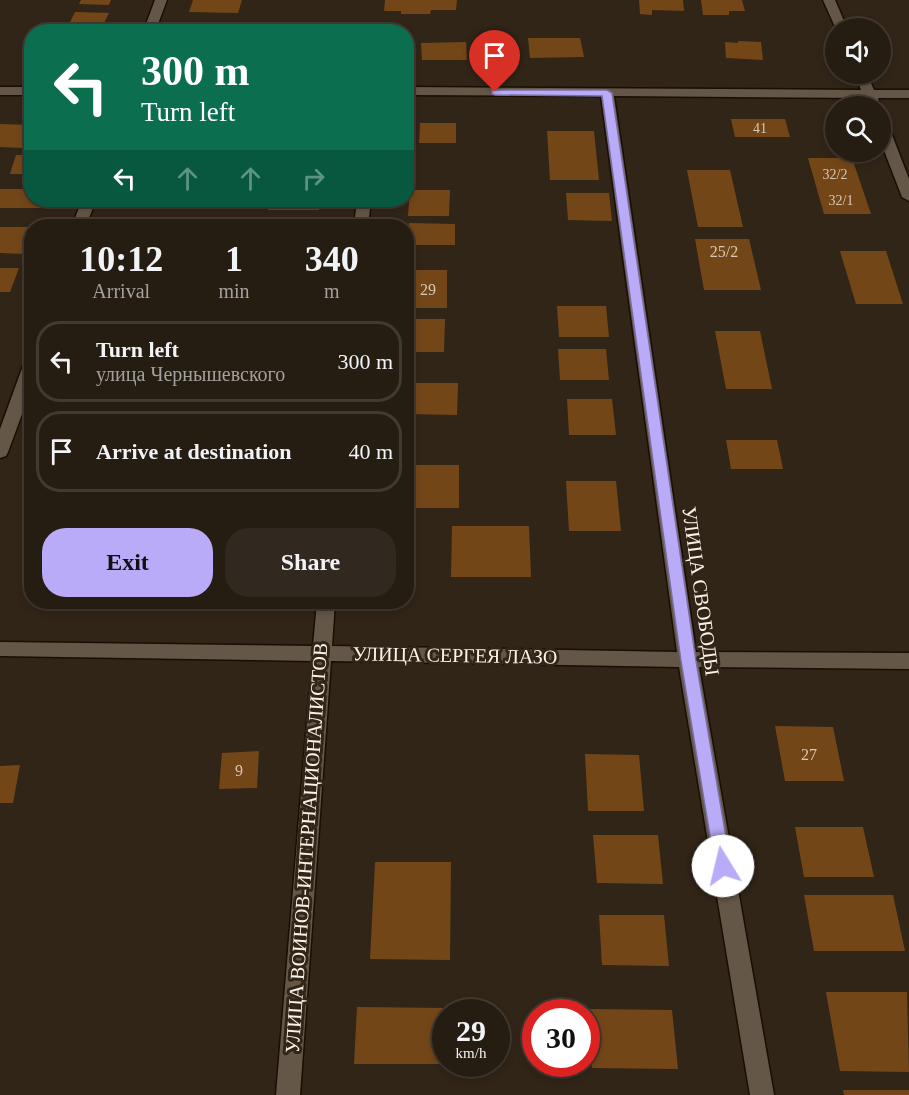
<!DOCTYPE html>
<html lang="en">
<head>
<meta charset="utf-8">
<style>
	:root { --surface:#251c12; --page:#312920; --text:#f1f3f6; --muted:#a3a19f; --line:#423a32; --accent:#b9abf7 }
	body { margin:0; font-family:Georgia,serif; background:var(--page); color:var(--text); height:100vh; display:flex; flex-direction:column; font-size:22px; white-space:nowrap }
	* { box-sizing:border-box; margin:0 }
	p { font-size:20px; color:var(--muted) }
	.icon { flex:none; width:33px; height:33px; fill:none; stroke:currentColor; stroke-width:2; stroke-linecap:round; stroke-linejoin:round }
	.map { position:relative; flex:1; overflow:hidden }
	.panel { position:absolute; left:24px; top:219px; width:390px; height:390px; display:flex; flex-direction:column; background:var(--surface); border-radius:24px; box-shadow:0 3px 9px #0003,0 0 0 2px var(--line) }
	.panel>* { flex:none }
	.hud { position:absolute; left:24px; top:24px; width:390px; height:183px; border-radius:24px; box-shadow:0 3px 9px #0003,0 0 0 2px var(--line); background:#0b6e4f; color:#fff; overflow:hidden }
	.buttons { position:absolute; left:825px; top:18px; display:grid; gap:12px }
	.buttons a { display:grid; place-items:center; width:66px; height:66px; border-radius:50%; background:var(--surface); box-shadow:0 3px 9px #0003,0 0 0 2px var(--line); font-size:30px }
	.speed { position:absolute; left:432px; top:999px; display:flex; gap:12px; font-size:30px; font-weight:700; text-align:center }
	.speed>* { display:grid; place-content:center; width:78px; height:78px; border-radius:50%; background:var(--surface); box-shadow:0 3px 9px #0003,0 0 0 2px var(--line); line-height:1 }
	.speed small { font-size:15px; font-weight:400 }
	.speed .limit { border:9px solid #d22; background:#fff; color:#111 }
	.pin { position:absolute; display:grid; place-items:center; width:51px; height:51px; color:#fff; margin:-62px -26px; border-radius:50% 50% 50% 0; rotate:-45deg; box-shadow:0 0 6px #0007 }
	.pin .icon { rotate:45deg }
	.me { position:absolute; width:66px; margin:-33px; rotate:351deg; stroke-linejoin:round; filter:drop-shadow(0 0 4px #0008) }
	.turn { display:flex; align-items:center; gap:21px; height:126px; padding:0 18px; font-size:27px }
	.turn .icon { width:78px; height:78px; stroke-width:2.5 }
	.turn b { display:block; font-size:42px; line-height:51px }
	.lanes { display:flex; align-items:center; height:57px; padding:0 18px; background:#0003; justify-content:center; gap:30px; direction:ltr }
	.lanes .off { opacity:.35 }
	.eta { display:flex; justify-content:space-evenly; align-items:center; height:102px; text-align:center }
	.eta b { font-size:36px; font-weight:700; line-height:42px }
	.action { display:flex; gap:12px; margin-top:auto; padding:12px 18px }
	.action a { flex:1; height:69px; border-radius:24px; background:var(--accent); color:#111; font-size:24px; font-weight:700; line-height:69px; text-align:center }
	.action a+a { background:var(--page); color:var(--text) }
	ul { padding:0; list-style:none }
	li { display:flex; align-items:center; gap:18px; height:81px; margin:0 12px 9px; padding:0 6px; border:3px solid var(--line); border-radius:24px }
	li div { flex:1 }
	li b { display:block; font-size:22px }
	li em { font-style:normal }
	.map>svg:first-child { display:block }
	.building { fill:#734618 }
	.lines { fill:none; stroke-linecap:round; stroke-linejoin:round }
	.minor-casing { stroke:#180e03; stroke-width:3 }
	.minor { fill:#655748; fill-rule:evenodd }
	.route { fill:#b9abf7; stroke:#786fa1; stroke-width:1.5 }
	.labels { text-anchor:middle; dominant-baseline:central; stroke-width:6; stroke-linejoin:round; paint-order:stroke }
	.far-number-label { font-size:14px; fill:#d8c7b5 }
	.number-label { font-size:16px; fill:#d8c7b5 }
	.street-label { font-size:20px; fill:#faf2e9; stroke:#312518 }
</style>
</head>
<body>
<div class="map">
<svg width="909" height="1095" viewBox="0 0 909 1095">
	<rect width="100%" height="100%" fill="#312518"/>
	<g class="building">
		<path d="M81,0H111L109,5L79,4Z"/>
		<path d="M193,0H242L238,13L189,12Z"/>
		<path d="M385,0H457L456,10H431L430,14H401V11H384Z"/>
		<path d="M639,0H683L684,11L652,10V15L640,14Z"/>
		<path d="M701,0H742L745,11H729V15H703Z"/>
		<path d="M75,12L109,13L101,29L67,28Z"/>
		<path d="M528,38H580L584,57L530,58Z"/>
		<path d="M738,41L761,42L763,60L726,58L725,42L738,43Z"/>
		<path d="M466,42L467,60H422L421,43Z"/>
		<path d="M731,119H785L790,137H735Z"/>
		<path d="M420,123H456V143H419Z"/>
		<path d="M0,124L32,125V130L23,148L0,147Z"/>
		<path d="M547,131H594L599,180H550Z"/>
		<path d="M16,155H32V174H10Z"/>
		<path d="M808,158H852L871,214H824Z"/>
		<path d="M687,170H730L743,227H698Z"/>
		<path d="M0,189H32V200H42L40,208H0Z"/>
		<path d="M410,190H450L449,216H408Z"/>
		<path d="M566,193H609L612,221L568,220Z"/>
		<path d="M138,200H171L170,203H137Z"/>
		<path d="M270,200H321L319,210H268Z"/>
		<path d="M409,223L455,224V245H407Z"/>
		<path d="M0,227H32V236L25,254L0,253Z"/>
		<path d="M695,239H749L761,290H704Z"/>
		<path d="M840,251H886L903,304H856Z"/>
		<path d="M0,268H19L10,292H0Z"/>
		<path d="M411,270H447V308H409Z"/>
		<path d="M557,306H606L609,337H559Z"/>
		<path d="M406,319H445L444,352H406Z"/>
		<path d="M715,331H760L772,389H726Z"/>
		<path d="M558,349H606L609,380H560Z"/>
		<path d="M409,383H458L457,415L407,414Z"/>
		<path d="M567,399H612L616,435H569Z"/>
		<path d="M726,440H777L783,469H731Z"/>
		<rect x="406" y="465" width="53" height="43"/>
		<path d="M566,481H616L621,531H569Z"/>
		<path d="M452,526H529L531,577H451Z"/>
		<path d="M775,726L833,727L844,781H785Z"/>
		<path d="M259,751L257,788L219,789L222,753Z"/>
		<path d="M585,754L639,755L644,811H588Z"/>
		<path d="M20,765L13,803H0V766Z"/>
		<path d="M795,827H863L874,877H804Z"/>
		<path d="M593,835H658L663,884L597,883Z"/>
		<path d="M375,862H451L450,960L370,959Z"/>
		<path d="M804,895H893L905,951H814Z"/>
		<path d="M599,915H664L669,966L602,965Z"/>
		<path d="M826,992H907L909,1072L840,1071Z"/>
		<path d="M357,1007L446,1008L445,1064H354Z"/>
		<path d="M589,1009L672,1010L678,1069L592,1068Z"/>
		<path d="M843,1090H909V1095H844Z"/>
	</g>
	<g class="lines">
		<g class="minor-casing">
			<g id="minor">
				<path d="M155,0H167L155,32H143Z"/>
				<path d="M823,0H835L847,28L836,29Z"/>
				<path d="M855,74H867L874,90H909V98H878L879,102L873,106L868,105L865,98L614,96L696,652L909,653V669L699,667L774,1095H750L679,667L331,661L300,1095H276L312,661L0,656V642L313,646L317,602H335L332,646L677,652L601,96L406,95V87L861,90Z"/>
				<rect x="0" y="87" width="32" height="8"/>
				<path d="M880,118L887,122L909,179V201L902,197L880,140Z"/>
				<path d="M82,200H96L86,226H72Z"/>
				<path d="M357,200H371L368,226H354Z"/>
				<path d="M32,358V387L8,452L6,456L0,458V429L24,363Z"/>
			</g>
		</g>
		<use href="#minor" class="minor"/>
	</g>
	<path class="route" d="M492,90H607L612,93L696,661L731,866L729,872L723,874L717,872L715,866L681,661L602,96L495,95L492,94Z"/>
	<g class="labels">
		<g class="far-number-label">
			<text x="760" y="128">41</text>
			<text x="835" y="174">32/2</text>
			<text x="841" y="200">32/1</text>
		</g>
		<g class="number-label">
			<text x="724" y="251">25/2</text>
			<text x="428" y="289">29</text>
			<text x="809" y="754">27</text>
			<text x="239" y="770">9</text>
		</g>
		<g class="street-label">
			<text transform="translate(701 591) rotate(82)">УЛИЦА СВОБОДЫ</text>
			<text transform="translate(455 655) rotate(1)">УЛИЦА СЕРГЕЯ ЛАЗО</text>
			<text transform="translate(306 848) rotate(-86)">УЛИЦА ВОИНОВ-ИНТЕРНАЦИОНАЛИСТОВ</text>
		</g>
	</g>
</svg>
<div class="buttons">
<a><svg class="icon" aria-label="sound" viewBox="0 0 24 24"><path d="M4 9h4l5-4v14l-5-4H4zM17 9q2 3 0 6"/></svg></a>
<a><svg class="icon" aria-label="search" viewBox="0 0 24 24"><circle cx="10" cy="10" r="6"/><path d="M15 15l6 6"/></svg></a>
</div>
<div class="speed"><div>29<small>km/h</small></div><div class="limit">30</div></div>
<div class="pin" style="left:495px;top:92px;background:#d93025"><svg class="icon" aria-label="arrive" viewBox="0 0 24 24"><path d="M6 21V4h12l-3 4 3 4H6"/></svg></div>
<svg class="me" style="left:723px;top:866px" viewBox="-20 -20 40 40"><circle r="19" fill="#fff"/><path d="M0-13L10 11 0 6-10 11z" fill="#b9abf7"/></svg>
<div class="hud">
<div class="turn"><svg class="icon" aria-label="left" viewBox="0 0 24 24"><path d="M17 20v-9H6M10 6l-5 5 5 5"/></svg><div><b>300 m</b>Turn left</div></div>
<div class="lanes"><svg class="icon" aria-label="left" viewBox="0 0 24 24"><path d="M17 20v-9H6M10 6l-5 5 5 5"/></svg><svg class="icon off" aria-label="ahead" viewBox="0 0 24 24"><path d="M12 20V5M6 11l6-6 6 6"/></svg><svg class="icon off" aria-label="ahead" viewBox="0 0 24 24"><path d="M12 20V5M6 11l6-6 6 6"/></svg><svg class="icon off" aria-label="right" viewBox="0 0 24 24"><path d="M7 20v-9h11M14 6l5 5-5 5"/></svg></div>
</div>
<section class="panel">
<div class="eta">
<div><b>10:12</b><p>Arrival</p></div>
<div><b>1</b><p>min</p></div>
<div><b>340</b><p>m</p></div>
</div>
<ul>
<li><svg class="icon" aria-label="left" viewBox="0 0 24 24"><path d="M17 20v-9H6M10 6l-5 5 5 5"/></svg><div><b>Turn left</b><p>улица Чернышевского</p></div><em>300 m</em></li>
<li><svg class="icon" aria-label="arrive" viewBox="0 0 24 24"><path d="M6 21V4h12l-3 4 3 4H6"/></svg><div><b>Arrive at destination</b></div><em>40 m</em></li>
</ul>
<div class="action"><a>Exit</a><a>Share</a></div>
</section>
</div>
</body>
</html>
